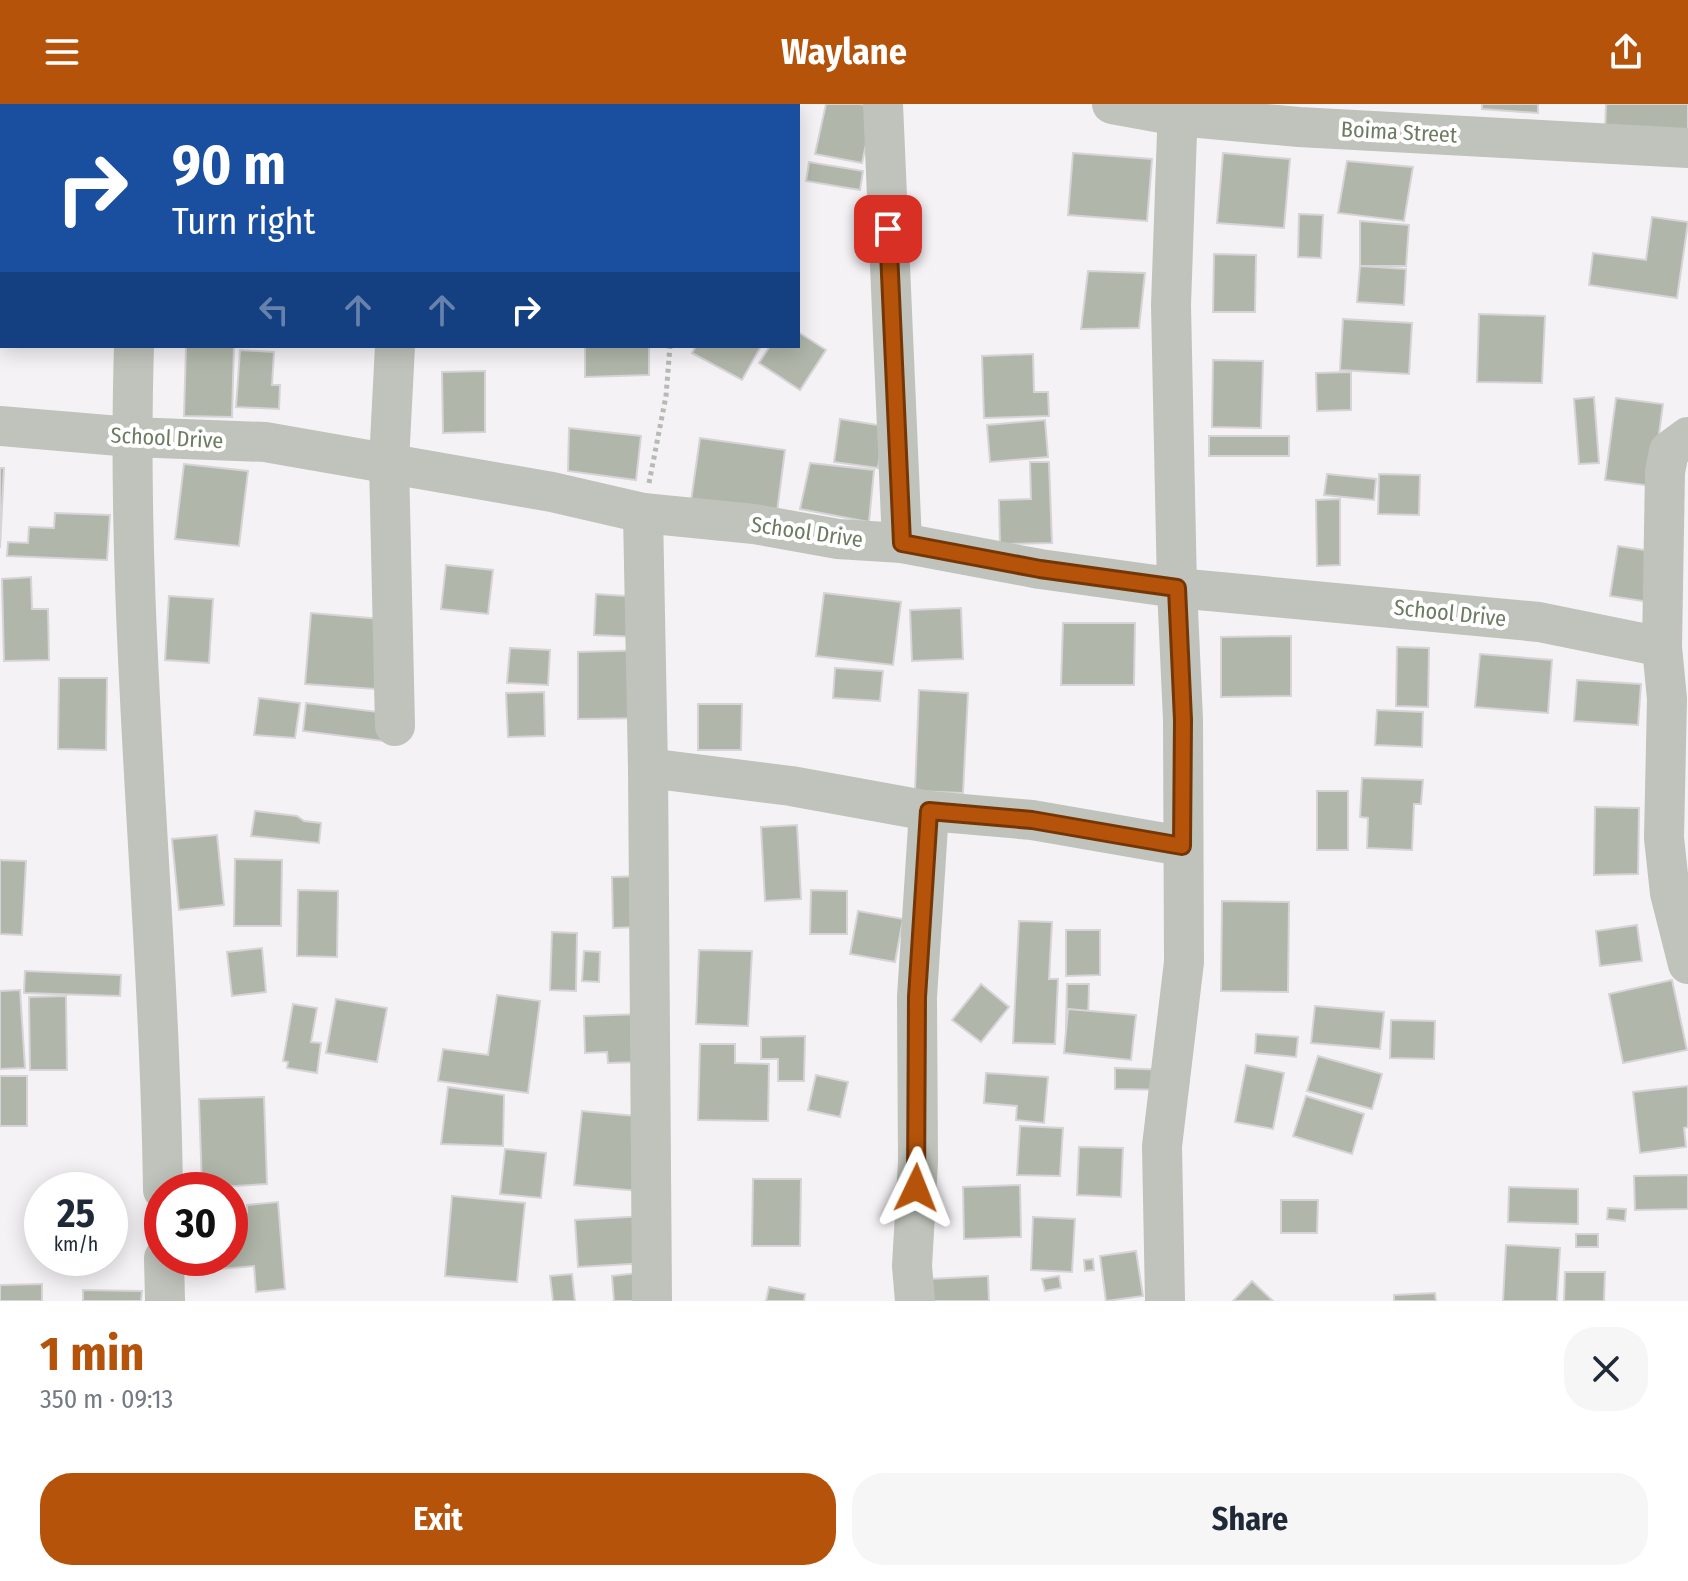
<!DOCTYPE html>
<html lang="en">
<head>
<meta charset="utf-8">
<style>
	:root { --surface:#fff; --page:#f6f6f7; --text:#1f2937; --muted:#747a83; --accent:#b45309 }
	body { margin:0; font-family:"Fira Sans Condensed",sans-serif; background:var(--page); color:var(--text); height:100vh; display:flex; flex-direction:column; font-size:30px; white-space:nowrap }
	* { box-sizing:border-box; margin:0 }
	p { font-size:26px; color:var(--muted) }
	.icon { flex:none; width:44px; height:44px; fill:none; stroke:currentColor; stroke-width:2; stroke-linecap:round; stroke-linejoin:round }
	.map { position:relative; height:1197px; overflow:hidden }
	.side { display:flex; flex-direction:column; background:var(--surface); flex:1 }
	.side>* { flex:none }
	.hud { position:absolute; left:0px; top:0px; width:800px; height:244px; box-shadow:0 4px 20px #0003; background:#1a4fa0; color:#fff; overflow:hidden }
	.speed { position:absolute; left:24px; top:1068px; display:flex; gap:16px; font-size:40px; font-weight:700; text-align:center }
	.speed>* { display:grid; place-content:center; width:104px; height:104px; border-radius:50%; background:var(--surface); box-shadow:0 4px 20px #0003; line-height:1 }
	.speed small { font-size:20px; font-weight:400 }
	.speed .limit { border:12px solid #d22; background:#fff; color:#111 }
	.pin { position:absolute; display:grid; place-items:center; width:68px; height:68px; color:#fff; margin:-34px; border-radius:16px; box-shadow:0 4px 12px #0006 }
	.me { position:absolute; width:88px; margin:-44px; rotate:2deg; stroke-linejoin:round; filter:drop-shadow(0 0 6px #0008) }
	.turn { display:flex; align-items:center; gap:28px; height:168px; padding:0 40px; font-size:36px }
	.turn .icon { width:104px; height:104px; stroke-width:2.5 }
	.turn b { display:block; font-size:56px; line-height:68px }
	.lanes { display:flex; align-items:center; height:76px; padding:0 40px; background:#0003; justify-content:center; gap:40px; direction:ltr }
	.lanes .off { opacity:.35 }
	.round { display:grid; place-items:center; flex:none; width:84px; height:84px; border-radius:32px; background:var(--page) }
	.headline { display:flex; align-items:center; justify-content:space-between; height:136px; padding:0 40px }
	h1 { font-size:48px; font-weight:700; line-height:60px; color:var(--accent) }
	.cta { display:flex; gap:16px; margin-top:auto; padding:16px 40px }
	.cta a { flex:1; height:92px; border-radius:32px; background:var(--accent); color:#fff; font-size:32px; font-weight:700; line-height:92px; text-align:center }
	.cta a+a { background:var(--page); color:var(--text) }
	header { display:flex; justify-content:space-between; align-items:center; height:104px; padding:0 40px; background:var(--accent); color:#fff; font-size:36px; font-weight:700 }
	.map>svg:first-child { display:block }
	.building { fill:#b0b6a9; stroke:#d6d4d6; stroke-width:2 }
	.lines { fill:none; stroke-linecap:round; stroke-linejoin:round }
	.path { stroke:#b6bab4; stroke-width:5; stroke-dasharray:4 4; stroke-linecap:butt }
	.minor { stroke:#bfc3bb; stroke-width:40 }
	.route-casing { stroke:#753606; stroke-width:20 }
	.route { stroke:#b45309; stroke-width:14 }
	.labels { text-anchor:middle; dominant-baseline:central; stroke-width:8; stroke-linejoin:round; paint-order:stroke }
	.street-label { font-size:22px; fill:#6c7b61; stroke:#fff }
</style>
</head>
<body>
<header><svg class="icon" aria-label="menu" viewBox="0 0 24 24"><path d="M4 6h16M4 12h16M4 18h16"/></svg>Waylane<svg class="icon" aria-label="share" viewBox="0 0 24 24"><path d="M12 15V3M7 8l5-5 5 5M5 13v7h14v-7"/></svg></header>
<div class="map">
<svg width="1688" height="1197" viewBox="0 0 1688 1197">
	<rect width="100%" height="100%" fill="#f5f2f5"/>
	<g class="building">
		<path d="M435,0H495L435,2Z"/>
		<path d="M499,0H531L499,2Z"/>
		<path d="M550,0H617L550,2Z"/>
		<path d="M826,0H860L874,3L862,59L815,50Z"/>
		<path d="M1482,0H1538V9L1482,5Z"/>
		<path d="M1606,0H1688V32L1605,28Z"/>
		<path d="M1073,49L1152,55L1147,117L1068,111Z"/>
		<path d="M1223,49L1290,55L1284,124L1217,119Z"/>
		<path d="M1347,57L1413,63L1404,117L1338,109Z"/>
		<path d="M809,58L863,67L860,86L806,77Z"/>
		<path d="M1299,110L1323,111L1321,154L1298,153Z"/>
		<path d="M1652,113L1688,118L1677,194L1589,181L1593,149L1646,156Z"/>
		<path d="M1360,117L1409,121L1406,162H1360Z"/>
		<rect x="0" y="118" width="2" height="54"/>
		<path d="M1214,150L1256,151L1255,208H1213Z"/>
		<path d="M1360,162L1406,165L1404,201L1357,198Z"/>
		<path d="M1088,167L1145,169L1139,224L1081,225Z"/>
		<rect x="0" y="180" width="2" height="33"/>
		<path d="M1479,210L1545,212L1542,279L1477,278Z"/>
		<path d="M1343,215L1412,219L1409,270L1340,266Z"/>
		<path d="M798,228L826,246L800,286L759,259L770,242H798Z"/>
		<path d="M186,242H234L232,313L184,312Z"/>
		<path d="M585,242H649V271L585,273Z"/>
		<path d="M696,242H761L742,276L692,249Z"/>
		<path d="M240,246L274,248L272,281H280L279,305L236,303Z"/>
		<path d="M1033,250L1034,288H1048L1049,312L984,314L982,252Z"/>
		<path d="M1213,256L1263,257L1261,324L1212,323Z"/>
		<path d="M485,267V328L443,329L442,268Z"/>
		<path d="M1351,268V306L1317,307L1316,269Z"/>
		<path d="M1594,293L1599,359L1579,360L1574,295Z"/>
		<path d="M1616,294L1663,300L1652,382L1605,376Z"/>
		<path d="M840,315L884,322L878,364L834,358Z"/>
		<path d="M1045,316L1048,353L990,358L987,321Z"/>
		<path d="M569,324L641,332L636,376L568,367Z"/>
		<rect x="1209" y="332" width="80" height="20"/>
		<path d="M700,334L785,346L777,408L691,397Z"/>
		<path d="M1030,358H1049L1052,439L1000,440L999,396L1031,395Z"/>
		<path d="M810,359L874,366L869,418L800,405Z"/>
		<path d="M184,360L248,367L239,442L175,435Z"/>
		<path d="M0,364H4L0,444Z"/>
		<path d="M1327,370L1376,375L1374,396L1324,391Z"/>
		<path d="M1379,370L1420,371L1419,411L1378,410Z"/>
		<path d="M1340,395V461L1317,462L1316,396Z"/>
		<path d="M55,409L110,411L107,456L7,452L8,438L28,439L29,423L54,424Z"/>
		<path d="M1618,442L1664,449L1656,499L1610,492Z"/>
		<path d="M446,461L493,466L488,510L441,505Z"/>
		<path d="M31,473L32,505H48L49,556L4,557L2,475Z"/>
		<path d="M824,489L901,498L893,561L816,552Z"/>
		<path d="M596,490L640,493L638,533L594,531Z"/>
		<path d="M169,492L213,495L209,559L165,556Z"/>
		<path d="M961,504L963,555L912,557L910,506Z"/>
		<path d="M311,509L381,515L375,585L305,580Z"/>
		<path d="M1063,519H1135L1134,581H1061Z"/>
		<path d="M1291,532V592L1221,593V533Z"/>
		<path d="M1397,543L1429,544L1428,603L1396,602Z"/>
		<path d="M510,544L550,546L548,581L507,579Z"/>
		<path d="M650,546L651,614L578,615V548Z"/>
		<path d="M1480,550L1552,556L1548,609L1475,603Z"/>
		<path d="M835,564L883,567L880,597L833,594Z"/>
		<path d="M59,574H107L106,646L58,645Z"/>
		<path d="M1577,576L1641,580L1638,621L1574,617Z"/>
		<path d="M919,586L968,589L963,689L915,687Z"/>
		<path d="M544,588L545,632L508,633L506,589Z"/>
		<path d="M259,594L300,599L295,634L254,631Z"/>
		<path d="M306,599L386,609L383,637L303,627Z"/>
		<path d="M698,600H742L741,646H698Z"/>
		<path d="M1377,606L1423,608L1422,643L1375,641Z"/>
		<path d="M1362,674L1423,676L1421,700H1414L1412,746L1367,744L1368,714L1360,713Z"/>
		<rect x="1317" y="687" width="31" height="59"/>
		<path d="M1595,703L1639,704L1638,770L1594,771Z"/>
		<path d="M255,707L297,712L304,717L321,719L319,739L251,732Z"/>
		<path d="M797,721L801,795L765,797L761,723Z"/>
		<path d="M217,731L224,801L179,806L172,735Z"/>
		<path d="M235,755L282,756L281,822H234Z"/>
		<path d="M0,756L26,757L22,831L0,830Z"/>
		<path d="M641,772L642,823L613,824L612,773Z"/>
		<path d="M298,786L338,787L337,853L297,852Z"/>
		<path d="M811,786L847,787V830H810Z"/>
		<path d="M1222,797L1289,798L1288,888L1221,887Z"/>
		<path d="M858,807L903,815L895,858L850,850Z"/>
		<path d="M1019,817L1052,818L1049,875H1058L1055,940L1013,939Z"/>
		<path d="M1637,821L1642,857L1600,862L1596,827Z"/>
		<path d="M1066,826H1100V871L1066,872Z"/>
		<path d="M552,828L577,829L576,887L550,886Z"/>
		<path d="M262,844L266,888L232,892L227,848Z"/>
		<path d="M699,846L752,847L748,922L696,920Z"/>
		<path d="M584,847L600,848L599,878L582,877Z"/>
		<path d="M25,867L121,871L120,892L24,889Z"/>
		<path d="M1672,876L1687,946L1623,959L1609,890Z"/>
		<path d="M981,880L1009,903L981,938L952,916Z"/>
		<path d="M1067,880H1089L1088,919L1066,924Z"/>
		<path d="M20,886L25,964L0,965V887Z"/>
		<path d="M497,891L540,897L528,989L438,977L443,945L488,951Z"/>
		<path d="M66,892L67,966H30L29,893Z"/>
		<path d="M336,895L387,904L377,958L326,949Z"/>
		<path d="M293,900L317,904L311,938L321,939L317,969L287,964L288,958L283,957Z"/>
		<path d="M1315,902L1384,908L1380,945L1311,939Z"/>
		<path d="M1068,905L1136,911L1131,956L1064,949Z"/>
		<path d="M641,910L642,958L608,959L607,948L585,949L584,912Z"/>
		<path d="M1391,916L1435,917L1434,955L1390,954Z"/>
		<path d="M1256,930L1298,933L1296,953L1255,949Z"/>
		<path d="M805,932L804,977H778V955H761V933Z"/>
		<path d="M700,940H735V959L769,960L768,1017L698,1016Z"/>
		<path d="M1318,952L1382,970L1372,1005L1307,987Z"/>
		<path d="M1246,961L1284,969L1273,1025L1235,1018Z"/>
		<path d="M1115,964L1169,966L1168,986L1115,985Z"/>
		<path d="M986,969L1048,973L1044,1019L1016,1016L1017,1002L984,999Z"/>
		<path d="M816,971L848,978L840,1013L808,1006Z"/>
		<rect x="0" y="972" width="27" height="50"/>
		<path d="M1688,982V1023L1684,1024L1686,1043L1640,1049L1633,988Z"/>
		<path d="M448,983L504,991L503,1042L441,1040Z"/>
		<path d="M1306,992L1364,1010L1352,1050L1293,1032Z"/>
		<path d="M264,993L267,1080L202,1084L199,995Z"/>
		<path d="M582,1007L635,1012L638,1087L574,1081Z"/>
		<path d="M1020,1022L1063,1024L1060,1072L1017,1071Z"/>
		<path d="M1079,1043L1123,1044L1121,1093L1077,1091Z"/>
		<path d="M505,1045L546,1049L541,1094L500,1090Z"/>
		<path d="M1688,1071V1105L1635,1106L1634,1072Z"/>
		<path d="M753,1075H801L800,1142H752Z"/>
		<path d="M1020,1081L1021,1133L964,1135L963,1083Z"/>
		<path d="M1509,1083L1578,1085V1120L1508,1118Z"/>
		<path d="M452,1092L525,1099L517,1178L445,1172Z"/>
		<path d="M1281,1096H1318L1317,1129H1281Z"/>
		<path d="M278,1098L285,1185L256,1188L254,1162L209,1166L208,1154H230V1109L247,1108V1101Z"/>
		<path d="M1608,1104L1626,1105L1625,1117L1607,1115Z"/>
		<path d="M645,1112L648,1159L578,1163L575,1116Z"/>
		<path d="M1033,1113L1075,1115L1072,1168L1031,1166Z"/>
		<rect x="1576" y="1130" width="22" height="13"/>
		<path d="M1506,1141L1560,1144L1557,1197H1503Z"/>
		<path d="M1136,1147L1143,1192L1106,1197L1100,1152Z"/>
		<path d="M1093,1155L1094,1166L1085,1167L1084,1156Z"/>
		<path d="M647,1168L650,1197H614L612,1172Z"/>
		<path d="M1565,1168H1605L1604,1197H1564Z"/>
		<path d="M572,1170L575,1197H553L550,1172Z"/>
		<path d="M988,1172L989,1197H931L930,1175Z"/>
		<path d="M1059,1172L1061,1184L1045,1187L1042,1175Z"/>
		<path d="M1252,1177L1273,1197H1233Z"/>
		<path d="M42,1180V1197H0V1181Z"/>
		<path d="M769,1183L805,1190L804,1197H766Z"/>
		<path d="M83,1186L142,1187L141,1197H83Z"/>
		<path d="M1435,1189L1436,1197H1394V1191Z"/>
	</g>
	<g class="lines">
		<g class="path">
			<path d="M701,2V0"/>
			<path d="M649,379L666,292L670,242"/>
		</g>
		<g class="minor">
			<path d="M883,0L902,439"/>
			<path d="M1112,0L1178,12L1299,23L1688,44"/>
			<path d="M136,2V0"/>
			<path d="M400,2V0"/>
			<path d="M134,242C125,524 159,805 163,1086"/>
			<path d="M395,242L389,358L395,622"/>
			<path d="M0,322L131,333L265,338L552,388L643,409L754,420L838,435L902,439L1040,465L1177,484L1539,518L1662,543"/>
			<path d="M1688,333L1669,347L1665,368L1662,543L1667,595L1664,734L1670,789L1688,860"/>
			<path d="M643,409L648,664L652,1197"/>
			<path d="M648,664L791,682L929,707L1032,716L1182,742"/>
			<path d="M164,1154L165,1197"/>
			<path d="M915,1197L912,1162L918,1058L917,893L929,707"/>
			<path d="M1165,1197L1162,1042L1184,858L1183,616L1177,484L1171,201L1178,0"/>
		</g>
	</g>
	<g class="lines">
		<g class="route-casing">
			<path id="route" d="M888,125L902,439L1040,465L1177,484L1183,616L1182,742L1032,716L929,707L917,893L916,1084"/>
		</g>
		<use href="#route" class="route"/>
	</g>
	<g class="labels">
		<g class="street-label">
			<text transform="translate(1399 28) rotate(3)">Boima Street</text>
			<text transform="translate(167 334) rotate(3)">School Drive</text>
			<text transform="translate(807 428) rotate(8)">School Drive</text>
			<text transform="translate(1450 509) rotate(6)">School Drive</text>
		</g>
	</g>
</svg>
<div class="speed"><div>25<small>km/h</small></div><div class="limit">30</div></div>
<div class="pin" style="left:888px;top:125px;background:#d93025"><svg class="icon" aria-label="arrive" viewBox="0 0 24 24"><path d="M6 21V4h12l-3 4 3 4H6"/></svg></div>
<svg class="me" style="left:916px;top:1084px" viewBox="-20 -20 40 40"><path d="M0-17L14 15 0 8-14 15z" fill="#b45309" stroke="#fff" stroke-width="4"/></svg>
<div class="hud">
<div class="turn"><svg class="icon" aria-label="right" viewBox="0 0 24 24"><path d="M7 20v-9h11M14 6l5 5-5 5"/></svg><div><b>90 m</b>Turn right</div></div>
<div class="lanes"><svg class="icon off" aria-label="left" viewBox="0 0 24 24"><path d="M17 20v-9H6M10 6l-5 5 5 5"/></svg><svg class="icon off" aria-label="ahead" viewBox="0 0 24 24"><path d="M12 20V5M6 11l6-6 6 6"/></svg><svg class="icon off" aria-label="ahead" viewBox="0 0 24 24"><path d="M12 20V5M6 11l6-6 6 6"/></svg><svg class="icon" aria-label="right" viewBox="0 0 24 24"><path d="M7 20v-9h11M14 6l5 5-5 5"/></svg></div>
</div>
</div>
<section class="side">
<div class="headline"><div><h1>1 min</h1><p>350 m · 09:13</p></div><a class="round"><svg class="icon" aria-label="close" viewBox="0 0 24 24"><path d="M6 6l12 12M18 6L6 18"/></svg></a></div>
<div class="cta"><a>Exit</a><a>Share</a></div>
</section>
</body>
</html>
